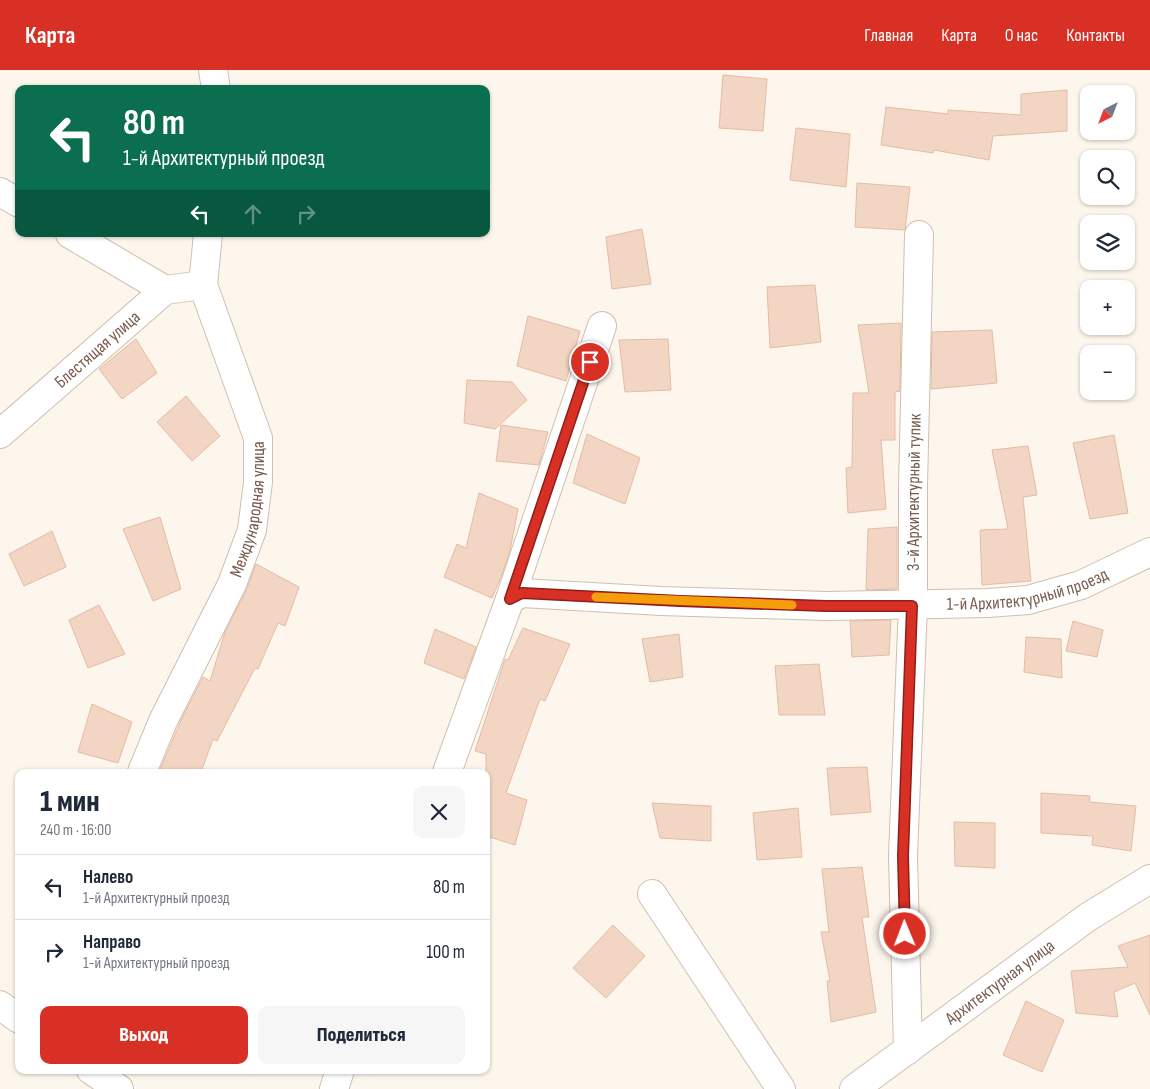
<!DOCTYPE html>
<html lang="ru">
<head>
<meta charset="utf-8">
<style>
	:root { --surface:#fff; --page:#f6f6f7; --text:#1f2937; --muted:#747a83; --line:#e0e1e3; --accent:#d93025 }
	body { margin:0; font-family:"Sofia Sans Condensed",sans-serif; background:var(--page); color:var(--text); height:100vh; display:flex; flex-direction:column; font-size:19px; white-space:nowrap }
	* { box-sizing:border-box; margin:0 }
	p { font-size:16px; color:var(--muted) }
	.icon { flex:none; width:28px; height:28px; fill:none; stroke:currentColor; stroke-width:2; stroke-linecap:round; stroke-linejoin:round }
	.map { position:relative; flex:1; overflow:hidden }
	.side { position:absolute; left:15px; top:699px; width:475px; height:305px; display:flex; flex-direction:column; background:var(--surface); border-radius:10px; box-shadow:0 1px 4px #0004 }
	.side>* { flex:none }
	.hud { position:absolute; left:15px; top:15px; width:475px; height:152px; border-radius:10px; box-shadow:0 1px 4px #0004; background:#0b6e4f; color:#fff; overflow:hidden }
	.needle { width:32px; rotate:222deg }
	.buttons { position:absolute; left:1080px; top:15px; display:grid; gap:10px }
	.buttons a { display:grid; place-items:center; width:55px; height:55px; border-radius:10px; background:var(--surface); box-shadow:0 1px 4px #0004; font-size:25px }
	.pin { position:absolute; display:grid; place-items:center; width:42px; height:42px; color:#fff; margin:-21px; border:2px solid #fff; border-radius:50%; box-shadow:0 1px 5px #0007 }
	.me { position:absolute; width:55px; margin:-28px; rotate:359deg; stroke-linejoin:round; filter:drop-shadow(0 0 4px #0008) }
	.turn { display:flex; align-items:center; gap:18px; height:105px; padding:0 25px; font-size:22px }
	.turn .icon { width:65px; height:65px; stroke-width:2.5 }
	.turn b { display:block; font-size:35px; line-height:42px }
	.lanes { display:flex; align-items:center; height:48px; padding:0 25px; background:#0003; justify-content:center; gap:25px; direction:ltr }
	.lanes .off { opacity:.35 }
	.round { display:grid; place-items:center; flex:none; width:52px; height:52px; border-radius:10px; background:var(--page) }
	.summary { display:flex; align-items:center; justify-content:space-between; height:85px; padding:0 25px }
	h1 { font-size:30px; font-weight:800; line-height:38px }
	.primary-button { display:flex; gap:10px; margin-top:auto; padding:10px 25px }
	.primary-button a { flex:1; height:58px; border-radius:10px; background:var(--accent); color:#fff; font-size:20px; font-weight:800; line-height:58px; text-align:center }
	.primary-button a+a { background:var(--page); color:var(--text) }
	ul { padding:0; list-style:none }
	li { display:flex; align-items:center; gap:15px; height:65px; padding:0 25px; border-top:1px solid var(--line) }
	li div { flex:1 }
	li b { display:block; font-size:19px }
	li em { font-style:normal }
	header { display:flex; align-items:center; gap:30px; box-sizing:border-box; height:70px; padding:0 25px; background:var(--accent); color:#fff }
	header strong { font-size:24px }
	nav { display:flex; gap:28px; margin-inline-start:auto; font-size:18px }
	.map>svg:first-child { display:block }
	.building { fill:#f3d5c3; stroke:#e6bba3 }
	.lines { fill:none; stroke-linecap:round; stroke-linejoin:round }
	.street-casing { stroke:#d1beb0; stroke-width:30 }
	.street { stroke:#fff; stroke-width:28 }
	.route-casing { stroke:#8d1f18; stroke-width:12 }
	.route { stroke:#d93025; stroke-width:9 }
	.slow { stroke:#f59e0b; stroke-width:9 }
	.labels { text-anchor:middle; dominant-baseline:central; stroke-width:4; stroke-linejoin:round; paint-order:stroke }
	.street-label { font-size:18px; fill:#7a5c4d; stroke:#fffaf3 }
</style>
</head>
<body>
<header>
<strong>Карта</strong>
<nav><a>Главная</a><a>Карта</a><a>О нас</a><a>Контакты</a></nav>
</header>
<div class="map">
<svg width="1150" height="1019" viewBox="0 0 1150 1019">
	<rect width="100%" height="100%" fill="#fdf6ec"/>
	<g class="building">
		<path d="M723,5L767,9L763,61L719,58Z"/>
		<path d="M1067,20V61L993,66L989,90L934,80L933,83L881,75L886,37L948,44V40L1021,45V24Z"/>
		<path d="M796,58L850,64L846,117L790,110Z"/>
		<path d="M857,113L910,117L905,160L855,157Z"/>
		<path d="M642,159L651,214L612,219L606,167Z"/>
		<path d="M815,215L821,272L770,278L767,217Z"/>
		<path d="M528,246L580,261L566,311L517,296Z"/>
		<path d="M901,253L900,321L895,322V370H881L886,439L848,443L846,398L852,397L853,323H869L858,255Z"/>
		<path d="M992,260L997,313L931,319L932,262Z"/>
		<path d="M136,269L157,303L122,329L99,299Z"/>
		<path d="M668,269L671,320L625,322L619,270Z"/>
		<path d="M467,310L512,312L527,330L495,359L464,353Z"/>
		<path d="M186,326L220,366L192,391L157,352Z"/>
		<path d="M501,355L548,362L539,395L496,391Z"/>
		<path d="M587,364L640,388L625,434L573,413Z"/>
		<path d="M1114,365L1128,443L1090,449L1073,373Z"/>
		<path d="M1028,376L1037,425L1023,427L1031,511L982,515L980,460L1008,459L992,380Z"/>
		<path d="M479,423L518,439L510,481L501,507L492,528L444,507L457,474L466,478Z"/>
		<path d="M160,447L181,519L153,531L123,459Z"/>
		<path d="M897,457V519L866,520L868,459Z"/>
		<path d="M52,461L66,497L24,516L9,484Z"/>
		<path d="M256,494L299,517L285,556L278,553L258,599L255,598L217,671L213,669L201,702H159L182,648L203,607L210,611L225,562L246,521Z"/>
		<path d="M99,535L125,584L88,598L69,550Z"/>
		<path d="M891,550L889,585L852,587L850,551Z"/>
		<path d="M1073,551L1103,560L1097,587L1066,581Z"/>
		<path d="M523,558L570,574L545,631L540,629L506,723L527,730L515,775L490,767L489,771L486,770V684L475,681L505,589L508,590Z"/>
		<path d="M435,559L476,577L464,609L424,593Z"/>
		<path d="M679,564L683,607L650,612L642,569Z"/>
		<path d="M1026,567L1061,569L1062,608L1024,602Z"/>
		<path d="M819,594L825,645H779L775,596Z"/>
		<path d="M92,634L132,652L118,693L78,682Z"/>
		<path d="M867,697L871,742L831,745L827,698Z"/>
		<path d="M1041,723L1090,726L1089,732L1136,736L1131,781L1092,775L1093,766L1041,763Z"/>
		<path d="M652,733L711,736V771L660,768Z"/>
		<path d="M798,738L802,787L757,790L753,743Z"/>
		<path d="M954,752L995,753V798L955,796Z"/>
		<path d="M862,797L869,847H862L876,942L831,952L827,911H830L821,862H829L822,799Z"/>
		<path d="M613,855L645,886L606,928L573,898Z"/>
		<path d="M1150,865V945L1135,913L1114,922L1118,947L1076,943L1071,901L1128,897L1118,876Z"/>
		<path d="M1026,931L1064,950L1042,1002L1003,985Z"/>
	</g>
	<g class="lines">
		<g class="street-casing">
			<g id="street">
				<path d="M213,0L216,19"/>
				<path d="M0,122L19,133"/>
				<path d="M70,164L165,220"/>
				<path id="s1" d="M0,364L165,220L203,215"/>
				<path d="M510,529L602,256"/>
				<path id="s2" d="M142,702L163,651L232,514L252,460L258,412V368L203,215L208,164"/>
				<path id="s3" d="M447,702L510,529L522,523L661,531L826,536L988,533L1028,530L1081,515L1150,482"/>
				<path d="M652,824L781,1019"/>
				<path d="M0,935L19,949"/>
				<path id="s4" d="M908,980L903,786L913,535V416L919,165"/>
				<path d="M91,1000L119,1019"/>
				<path d="M334,1019L340,1000"/>
				<path id="s5" d="M854,1019L1088,847L1150,809"/>
			</g>
		</g>
		<use href="#street" class="street"/>
	</g>
	<g class="lines">
		<g class="route-casing">
			<path id="route" d="M590,292L510,529L522,523L680,531L826,536H912L903,786L905,864"/>
		</g>
		<use href="#route" class="route"/>
		<path class="slow" d="M596,527L792,535"/>
	</g>
	<g class="labels">
		<g class="street-label">
			<text stroke="none"><textPath href="#s1" startOffset="129">Блестящая улица</textPath></text>
			<text stroke="none"><textPath href="#s4" startOffset="558">3-й Архитектурный тупик</textPath></text>
			<text stroke="none"><textPath href="#s2" startOffset="286">Международная улица</textPath></text>
			<text stroke="none"><textPath href="#s3" startOffset="705">1-й Архитектурный проезд</textPath></text>
			<text stroke="none"><textPath href="#s5" startOffset="181">Архитектурная улица</textPath></text>
		</g>
	</g>
</svg>
<div class="buttons">
<a><svg class="needle" viewBox="-14 -14 28 28"><path d="M0-13l5 13h-10z" fill="#e53935"/><path d="M0 13l5-13h-10z" fill="#747a83"/></svg></a>
<a><svg class="icon" aria-label="search" viewBox="0 0 24 24"><circle cx="10" cy="10" r="6"/><path d="M15 15l6 6"/></svg></a>
<a><svg class="icon" aria-label="layers" viewBox="0 0 24 24"><path d="M12 4l9 5-9 5-9-5zM3 14l9 5 9-5"/></svg></a>
<a>+</a>
<a>−</a>
</div>
<div class="pin" style="left:590px;top:292px;background:#d93025"><svg class="icon" aria-label="arrive" viewBox="0 0 24 24"><path d="M6 21V4h12l-3 4 3 4H6"/></svg></div>
<svg class="me" style="left:905px;top:864px" viewBox="-20 -20 40 40"><circle r="17" fill="#d93025" stroke="#fff" stroke-width="3"/><path d="M0-11L8 9 0 5-8 9z" fill="#fff"/></svg>
<div class="hud">
<div class="turn"><svg class="icon" aria-label="left" viewBox="0 0 24 24"><path d="M17 20v-9H6M10 6l-5 5 5 5"/></svg><div><b>80 m</b>1-й Архитектурный проезд</div></div>
<div class="lanes"><svg class="icon" aria-label="left" viewBox="0 0 24 24"><path d="M17 20v-9H6M10 6l-5 5 5 5"/></svg><svg class="icon off" aria-label="ahead" viewBox="0 0 24 24"><path d="M12 20V5M6 11l6-6 6 6"/></svg><svg class="icon off" aria-label="right" viewBox="0 0 24 24"><path d="M7 20v-9h11M14 6l5 5-5 5"/></svg></div>
</div>
<section class="side">
<div class="summary"><div><h1>1 мин</h1><p>240 m · 16:00</p></div><a class="round"><svg class="icon" aria-label="close" viewBox="0 0 24 24"><path d="M6 6l12 12M18 6L6 18"/></svg></a></div>
<ul>
<li><svg class="icon" aria-label="left" viewBox="0 0 24 24"><path d="M17 20v-9H6M10 6l-5 5 5 5"/></svg><div><b>Налево</b><p>1-й Архитектурный проезд</p></div><em>80 m</em></li>
<li><svg class="icon" aria-label="right" viewBox="0 0 24 24"><path d="M7 20v-9h11M14 6l5 5-5 5"/></svg><div><b>Направо</b><p>1-й Архитектурный проезд</p></div><em>100 m</em></li>
</ul>
<div class="primary-button"><a>Выход</a><a>Поделиться</a></div>
</section>
</div>
</body>
</html>
